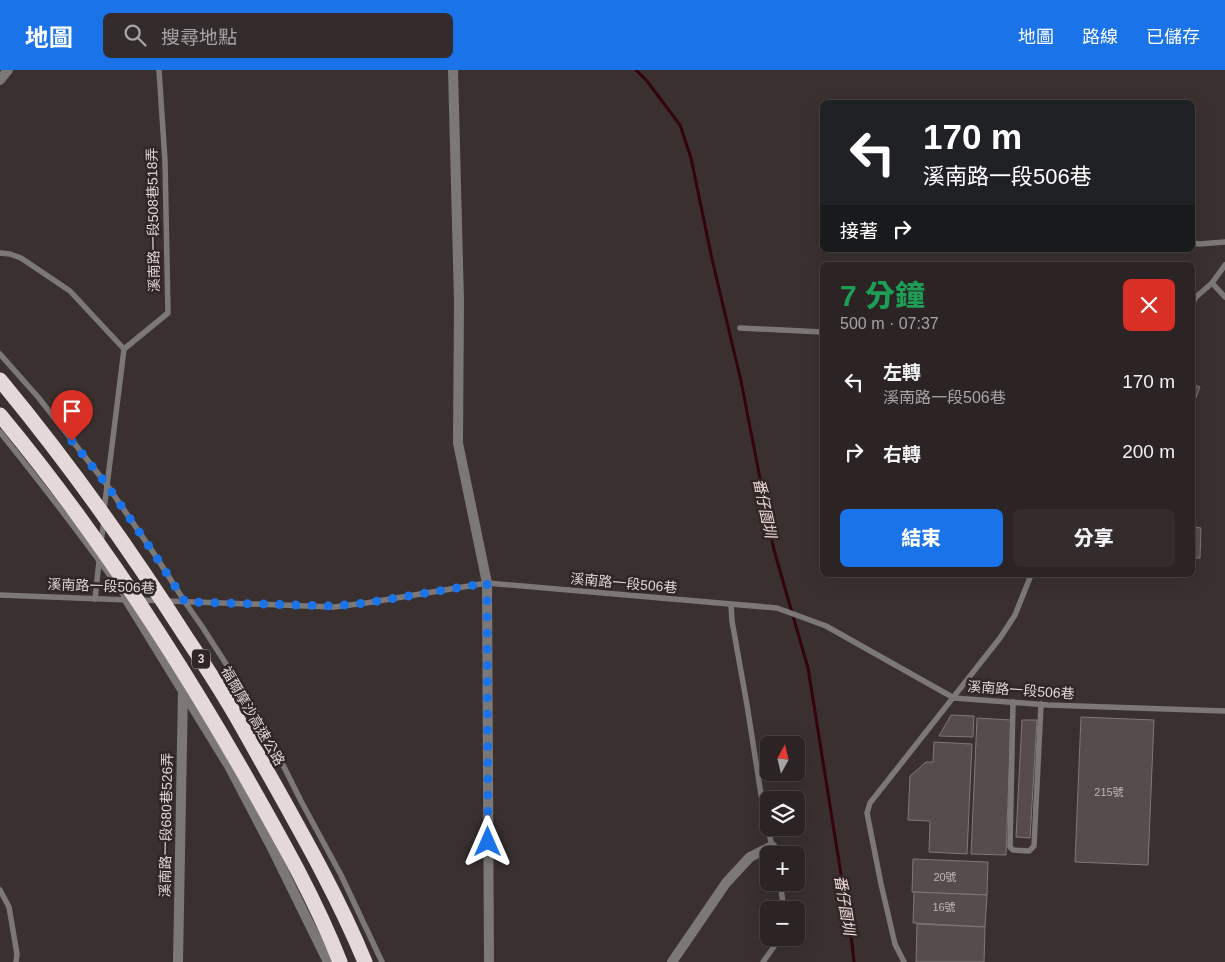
<!DOCTYPE html>
<html lang="zh-TW">
<head>
<meta charset="utf-8">
<style>
	:root { --surface:#2c2424; --page:#342c2c; --text:#f1f3f6; --muted:#a6a4a6; --line:#484141; --accent:#1a73e8 }
	body { margin:0; font-family:Helvetica,"Noto Sans TC",sans-serif; background:var(--page); color:var(--text); height:100vh; display:flex; flex-direction:column; font-size:19px; white-space:nowrap }
	* { box-sizing:border-box; margin:0 }
	p { font-size:16px; color:var(--muted) }
	.icon { flex:none; width:28px; height:28px; fill:none; stroke:currentColor; stroke-width:2; stroke-linecap:round; stroke-linejoin:round }
	.map { position:relative; flex:1; overflow:hidden }
	.side { position:absolute; left:820px; top:192px; width:375px; height:315px; display:flex; flex-direction:column; background:var(--surface); border-radius:8px; box-shadow:0 5px 20px #0002,0 0 0 1px var(--line) }
	.side>* { flex:none }
	.banner { position:absolute; left:820px; top:30px; width:375px; height:152px; border-radius:8px; box-shadow:0 5px 20px #0002,0 0 0 1px var(--line); background:#202124; color:#fff; overflow:hidden }
	.needle { width:32px; rotate:8deg }
	.tools { position:absolute; left:760px; top:666px; display:grid; gap:10px }
	.tools a { display:grid; place-items:center; width:45px; height:45px; border-radius:8px; background:var(--surface); box-shadow:0 5px 20px #0002,0 0 0 1px var(--line); font-size:25px }
	.pin { position:absolute; display:grid; place-items:center; width:42px; height:42px; color:#fff; margin:-51px -21px; border-radius:50% 50% 50% 0; rotate:-45deg; box-shadow:0 0 5px #0007 }
	.pin .icon { rotate:45deg }
	.me { position:absolute; width:55px; margin:-28px; rotate:0deg; stroke-linejoin:round; filter:drop-shadow(0 0 4px #0008) }
	.turn { display:flex; align-items:center; gap:18px; height:105px; padding:0 20px; font-size:22px }
	.turn .icon { width:65px; height:65px; stroke-width:2.5 }
	.turn b { display:block; font-size:35px; line-height:42px }
	.then { display:flex; align-items:center; height:48px; padding:0 20px; background:#0003; gap:10px; font-size:19px }
	.round { display:grid; place-items:center; flex:none; width:52px; height:52px; border-radius:8px; background:var(--page) }
	.overview { display:flex; align-items:center; justify-content:space-between; height:85px; padding:0 20px }
	h1 { font-size:30px; font-weight:800; line-height:38px; color:#1e9e55 }
	.action { display:flex; gap:10px; margin-top:auto; padding:10px 20px }
	.action a { flex:1; height:58px; border-radius:8px; background:var(--accent); color:#fff; font-size:20px; font-weight:800; line-height:58px; text-align:center }
	.action a+a { background:var(--page); color:var(--text) }
	ul { padding:0; list-style:none }
	li { display:flex; align-items:center; gap:15px; height:70px; padding:0 20px }
	li div { flex:1 }
	li b { display:block; font-size:19px }
	li em { font-style:normal }
	header { display:flex; align-items:center; gap:30px; box-sizing:border-box; height:70px; padding:0 25px; background:var(--accent); color:#fff }
	header strong { font-size:24px }
	nav { display:flex; gap:28px; margin-inline-start:auto; font-size:18px }
	.search { width:350px; height:45px; background:var(--page); display:flex; align-items:center; gap:12px; box-sizing:border-box; padding:0 18px; border-radius:8px; color:var(--muted); font-size:19px }
	.map>svg:first-child { display:block }
	.lines { fill:none; stroke-linecap:round; stroke-linejoin:round }
	.stream { stroke:#34040c; stroke-width:3 }
	.building { fill:#574c4d; stroke:#827777 }
	.lane { stroke:#7d7878; stroke-width:5.5 }
	.street { stroke:#7d7878; stroke-width:10 }
	.highway-bridge { stroke:#e5d8d8; stroke-width:15 }
	.route { stroke:#1a73e8; stroke-width:9; stroke-dasharray:0 16.2 }
	.labels { text-anchor:middle; dominant-baseline:central; stroke-width:5; stroke-linejoin:round; paint-order:stroke }
	.number-label { font-size:11px; fill:#bcb4b4 }
	.shield { fill:#302626; stroke:#aaa2a2; stroke-width:1 }
	.shield-label { font-size:12px; font-weight:bold; fill:#ded7d7 }
	.street-label { font-size:14px; fill:#ded7d7; stroke:#302626 }
	.water-label { font-size:15px; font-style:italic; fill:#f0dada; stroke:#302626 }
</style>
</head>
<body>
<header>
<strong>地圖</strong>
<div class="search"><svg class="icon" aria-label="search" viewBox="0 0 24 24"><circle cx="10" cy="10" r="6"/><path d="M15 15l6 6"/></svg>搜尋地點</div>
<nav><a>地圖</a><a>路線</a><a>已儲存</a></nav>
</header>
<div class="map">
<svg width="1225" height="892" viewBox="0 0 1225 892">
	<rect width="100%" height="100%" fill="#3a3030"/>
	<g class="lines">
		<path class="stream" d="M636,0L647,11L680,55L691,88L712,189L741,311L774,480L808,598L852,873L854,892"/>
	</g>
	<g class="building">
		<path d="M1192,314L1200,317L1195,330L1192,329Z"/>
		<path d="M1193,457L1201,458L1200,488H1192Z"/>
		<path d="M951,645L974,646L973,667L939,666Z"/>
		<path d="M1081,647L1154,650L1148,795L1075,792Z"/>
		<path d="M977,648L1011,650L1006,785L971,784Z"/>
		<path d="M1022,650H1037L1030,768L1016,767Z"/>
		<path d="M934,672L972,674L967,784L929,782L930,751L908,750L910,706L926,692H933Z"/>
		<path d="M913,789L988,792L987,825L912,822Z"/>
		<path d="M914,822L987,825L985,857L913,853Z"/>
		<path d="M917,854L985,857L984,892H916Z"/>
	</g>
	<g class="lines">
		<g class="lane">
			<path d="M1192,173L1199,174L1225,172"/>
			<path d="M0,183L10,184L21,188L70,221L124,279L104,440"/>
			<path d="M1212,213L1225,227"/>
			<path d="M1192,234L1196,227L1212,213L1225,195"/>
			<path d="M740,258L822,262"/>
			<path d="M124,279L168,243L165,91L159,0"/>
			<path d="M0,284L38,327L107,415L155,485L185,532L203,558L255,639L301,731L341,805L382,892"/>
			<path d="M0,362C44,417 87,472 127,530"/>
			<path d="M101,473L104,450"/>
			<path d="M0,525L128,530"/>
			<path d="M95,529L100,482"/>
			<path d="M140,530L334,537L366,533L487,513L777,538L826,556L954,628L1048,635L1225,641"/>
			<path d="M731,535L732,551L747,635L763,737L774,785"/>
			<path d="M1013,632L1010,777L1013,780L1029,781L1034,776L1041,634"/>
			<path d="M780,812L784,840"/>
			<path d="M0,820L9,837L17,884L16,892"/>
			<path d="M763,892L780,868"/>
			<path d="M904,892L895,874L881,814L867,743L870,733L1000,568L1015,545L1031,505"/>
		</g>
		<g class="street">
			<path d="M453,0L459,231L458,373L487,513L489,892"/>
			<path d="M0,10L8,0"/>
			<path d="M127,530L229,696L273,780L328,892"/>
			<path d="M178,892L183,620"/>
			<path d="M672,892L726,813L750,787L772,776"/>
		</g>
		<g class="highway-bridge">
			<path d="M0,310C68,392 129,478 186,567C200,588 214,609 227,631C243,657 257,684 272,710C305,769 339,829 365,892"/>
			<path d="M0,345C93,457 174,581 246,707C280,767 315,828 340,892"/>
		</g>
	</g>
	<g class="lines">
		<path class="route" d="M72,371L107,415L155,485L185,532L334,536L366,533L487,513L488,772"/>
	</g>
	<g class="labels">
		<g class="number-label">
			<text x="1109" y="722">215號</text>
			<text x="945" y="807">20號</text>
			<text x="944" y="837">16號</text>
		</g>
		<rect class="shield" x="192" y="579.5" width="18" height="19" rx="4"/>
		<g class="shield-label">
			<text x="201" y="589">3</text>
		</g>
		<g class="street-label">
			<text transform="translate(153 150) rotate(-91)">溪南路一段508巷518弄</text>
			<text transform="translate(624 513) rotate(5)">溪南路一段506巷</text>
			<text transform="translate(101 516) rotate(2)">溪南路一段506巷</text>
			<text transform="translate(1021 620) rotate(4)">溪南路一段506巷</text>
			<text transform="translate(253 646) rotate(60)">福爾摩沙高速公路</text>
			<text transform="translate(166 755) rotate(-89)">溪南路一段680巷526弄</text>
		</g>
		<g class="water-label">
			<text transform="translate(765 438) rotate(78)">番仔園圳</text>
			<text transform="translate(845 835) rotate(81)">番仔園圳</text>
		</g>
	</g>
</svg>
<div class="tools">
<a><svg class="needle" viewBox="-14 -14 28 28"><path d="M0-13l5 13h-10z" fill="#e53935"/><path d="M0 13l5-13h-10z" fill="#a6a4a6"/></svg></a>
<a><svg class="icon" aria-label="layers" viewBox="0 0 24 24"><path d="M12 4l9 5-9 5-9-5zM3 14l9 5 9-5"/></svg></a>
<a>+</a>
<a>−</a>
</div>
<div class="pin" style="left:72px;top:371px;background:#d93025"><svg class="icon" aria-label="arrive" viewBox="0 0 24 24"><path d="M6 21V4h12l-3 4 3 4H6"/></svg></div>
<svg class="me" style="left:488px;top:772px" viewBox="-20 -20 40 40"><path d="M0-17L14 15 0 8-14 15z" fill="#1a73e8" stroke="#fff" stroke-width="4"/></svg>
<div class="banner">
<div class="turn"><svg class="icon" aria-label="left" viewBox="0 0 24 24"><path d="M17 20v-9H6M10 6l-5 5 5 5"/></svg><div><b>170 m</b>溪南路一段506巷</div></div>
<div class="then">接著<svg class="icon" aria-label="right" viewBox="0 0 24 24"><path d="M7 20v-9h11M14 6l5 5-5 5"/></svg></div>
</div>
<section class="side">
<div class="overview"><div><h1>7 分鐘</h1><p>500 m · 07:37</p></div><a class="round" style="background:#d93025;color:#fff"><svg class="icon" aria-label="close" viewBox="0 0 24 24"><path d="M6 6l12 12M18 6L6 18"/></svg></a></div>
<ul>
<li><svg class="icon" aria-label="left" viewBox="0 0 24 24"><path d="M17 20v-9H6M10 6l-5 5 5 5"/></svg><div><b>左轉</b><p>溪南路一段506巷</p></div><em>170 m</em></li>
<li><svg class="icon" aria-label="right" viewBox="0 0 24 24"><path d="M7 20v-9h11M14 6l5 5-5 5"/></svg><div><b>右轉</b></div><em>200 m</em></li>
</ul>
<div class="action"><a>結束</a><a>分享</a></div>
</section>
</div>
</body>
</html>
